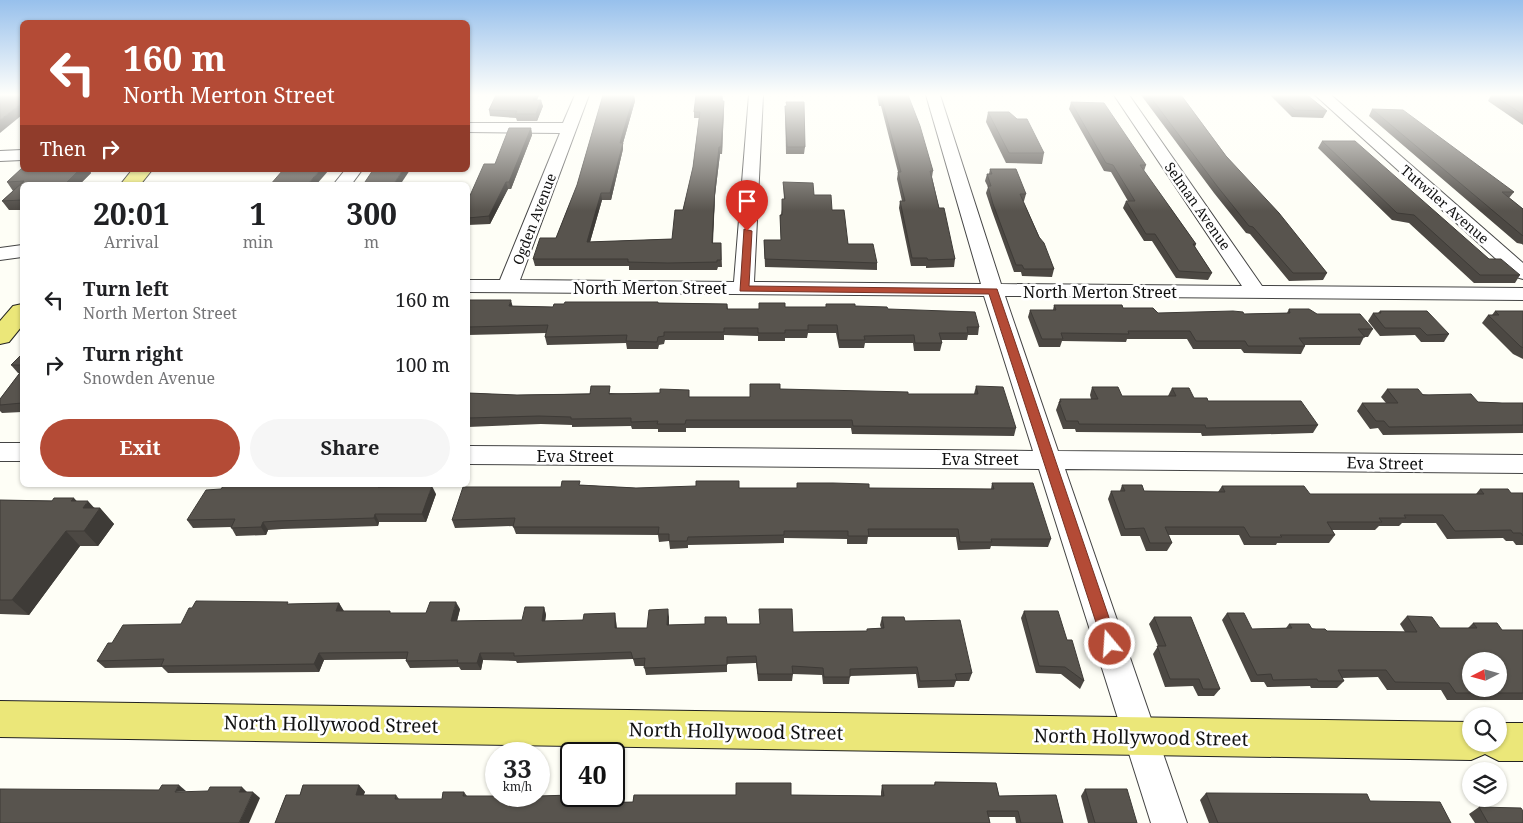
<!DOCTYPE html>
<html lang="en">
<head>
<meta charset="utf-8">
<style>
	:root { --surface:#fff; --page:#f6f6f6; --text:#202124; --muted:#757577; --accent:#b44b36 }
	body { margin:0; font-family:"Noto Serif",serif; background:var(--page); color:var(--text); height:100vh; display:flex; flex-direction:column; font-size:19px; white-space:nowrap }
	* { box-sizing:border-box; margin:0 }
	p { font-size:16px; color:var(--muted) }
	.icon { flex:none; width:28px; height:28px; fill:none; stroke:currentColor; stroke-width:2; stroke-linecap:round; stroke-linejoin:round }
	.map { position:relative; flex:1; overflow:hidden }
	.drawer { position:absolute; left:20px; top:182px; width:450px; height:305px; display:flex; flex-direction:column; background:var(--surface); border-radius:8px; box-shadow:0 1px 4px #0004 }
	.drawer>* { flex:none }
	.top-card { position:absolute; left:20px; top:20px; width:450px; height:152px; border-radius:8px; box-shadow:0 1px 4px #0004; background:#b44b36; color:#fff; overflow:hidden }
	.needle { width:32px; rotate:264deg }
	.controls { position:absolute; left:1462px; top:652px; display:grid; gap:10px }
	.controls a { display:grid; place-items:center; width:45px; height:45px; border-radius:50%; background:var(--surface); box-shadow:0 1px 4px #0004; font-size:25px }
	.speed { position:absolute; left:485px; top:742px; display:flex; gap:10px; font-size:25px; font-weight:700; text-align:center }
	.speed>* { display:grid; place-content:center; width:65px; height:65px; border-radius:50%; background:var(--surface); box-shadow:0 1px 4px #0004; line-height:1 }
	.speed small { font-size:12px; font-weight:400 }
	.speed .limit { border:2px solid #111; border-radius:8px; background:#fff; color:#111 }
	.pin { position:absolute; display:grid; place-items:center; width:42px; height:42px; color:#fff; margin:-51px -21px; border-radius:50% 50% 50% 0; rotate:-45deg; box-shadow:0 0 5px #0007 }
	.pin .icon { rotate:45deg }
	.me { position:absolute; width:55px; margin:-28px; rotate:342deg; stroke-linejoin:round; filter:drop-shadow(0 0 4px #0008) }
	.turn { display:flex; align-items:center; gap:18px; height:105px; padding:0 20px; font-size:22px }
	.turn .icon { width:65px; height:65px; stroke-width:2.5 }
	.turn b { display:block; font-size:35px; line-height:42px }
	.then { display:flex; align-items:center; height:48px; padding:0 20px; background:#0003; gap:10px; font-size:19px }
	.eta { display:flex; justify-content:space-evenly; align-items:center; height:85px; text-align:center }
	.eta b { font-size:30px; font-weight:700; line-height:35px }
	.action { display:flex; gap:10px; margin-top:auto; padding:10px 20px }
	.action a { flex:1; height:58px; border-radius:30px; background:var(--accent); color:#fff; font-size:20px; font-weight:700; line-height:58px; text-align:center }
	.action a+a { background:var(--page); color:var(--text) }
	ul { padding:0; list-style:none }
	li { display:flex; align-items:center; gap:15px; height:65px; padding:0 20px }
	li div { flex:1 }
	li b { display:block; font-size:19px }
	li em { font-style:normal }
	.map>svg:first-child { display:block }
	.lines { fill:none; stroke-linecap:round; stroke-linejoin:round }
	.minor-casing { stroke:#444; stroke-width:2 }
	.major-casing { stroke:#222; stroke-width:2 }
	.minor { fill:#fff; fill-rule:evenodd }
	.major { fill:#ebe779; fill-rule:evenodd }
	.wall { fill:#4c4843 }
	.shaded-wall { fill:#3e3b37 }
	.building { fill:#58544e; stroke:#3e3b37; fill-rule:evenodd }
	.route { fill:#b44b36; stroke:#753123 }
	.labels { text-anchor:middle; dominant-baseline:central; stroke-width:5; stroke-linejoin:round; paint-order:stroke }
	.far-street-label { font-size:14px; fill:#111; stroke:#fff }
	.street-label { font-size:16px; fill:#111; stroke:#fff }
	.near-street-label { font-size:19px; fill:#111; stroke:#fff }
</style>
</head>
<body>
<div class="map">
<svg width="1523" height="823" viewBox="0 0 1523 823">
	<rect width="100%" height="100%" fill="#fefef6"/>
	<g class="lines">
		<g class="minor-casing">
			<g id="minor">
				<path d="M575,95H589L520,280L734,282L749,95H763L754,282L981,284L926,95H940L1001,284L1242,286L1114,95H1129L1262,286L1523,288V300L1005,296L1058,451L1523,455V473L1065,469L1187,823H1151L1039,469L468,464V446L1033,451L984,296L468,292V280H500L560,133L468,132V123H563Z"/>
				<path d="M1315,95H1331L1523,263V279L1516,277Z"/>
				<path d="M22,150V160L0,161V151Z"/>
				<path d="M345,170H362L351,185H333Z"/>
				<path d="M22,245V257L0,260V248Z"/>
				<rect x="0" y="443" width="22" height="18"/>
			</g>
		</g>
		<g class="major-casing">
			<g id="major">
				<path d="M132,170H152L140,185H120Z"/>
				<path d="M22,304V326L9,342L0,344V321L13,306Z"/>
				<path d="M0,701L1471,722V744H1499V723H1523V761H1499L1485,754L1471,760L0,737Z"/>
			</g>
		</g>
		<use href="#minor" class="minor"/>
		<use href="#major" class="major"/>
	</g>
	<g class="wall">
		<path d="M496,95H539L537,100L543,106L537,121H517L516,118L490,116L489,110Z"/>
		<path d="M603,95H634L635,101L623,143V149L611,200H602L590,242L672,239L683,210L693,167L699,118H694V112L716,96H722L724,108L722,154H720L715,195L713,243H721L722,267H718L717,270H629V266H535L533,259L556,238L577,185Z"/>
		<path d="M877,95H908L933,171L932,177L939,208L955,259L954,267L926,268V266H911L899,208L900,201H902L897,179L898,172L881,106H879Z"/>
		<path d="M1141,95H1181L1226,156L1327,273L1323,280L1289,281L1250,234L1246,233L1214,193Z"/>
		<path d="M1270,95H1307L1327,111L1323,118L1292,117Z"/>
		<path d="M1491,95H1521L1523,97V125L1488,101Z"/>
		<path d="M1071,102L1146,165L1144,171L1196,244L1195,247L1212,273L1208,280L1176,278L1152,241H1144L1123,208L1126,201H1128L1111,172L1104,171L1069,109Z"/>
		<path d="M785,106L805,147L804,154H786Z"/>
		<path d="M1372,109L1514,192L1509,198L1523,209V245L1522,244L1517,243L1369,116Z"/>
		<path d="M988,112L1044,153L1042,164L1006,163L986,122Z"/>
		<path d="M531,128L532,135L511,189H508L490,224L468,225V200L495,164Z"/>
		<path d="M1322,141L1489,259L1520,275L1515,283H1474L1409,223L1392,220L1318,148Z"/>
		<path d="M990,169L1026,194L1024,201H1023L1054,269L1052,277L1022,276L1021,272H1014L992,211L986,193L988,187L985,181L987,174H989Z"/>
		<path d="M22,170H89L91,173L79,185H22V210H9L2,201L13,191L7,182Z"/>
		<path d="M783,182L814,195L832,210L848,244L877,263V270L765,267L764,240H781L780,215H781L784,199Z"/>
		<path d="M468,300L513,306L553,307L658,303L727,304L728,309H759L785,307H826V304L888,309L979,327L978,335H968L967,340H941L942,343L940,351H914L913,343H865L864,348H839L836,333H808L807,338H785V341H758V336L724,335V340H665L664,344L659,345L658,349H627L626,343L547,345L545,337L546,333L468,335Z"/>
		<path d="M1054,305L1123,308L1158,313L1244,314L1287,313L1289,309L1317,314L1373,329L1368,337H1364L1360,345H1305V346L1301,354L1244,353L1241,349H1193L1187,339H1127L1126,342L1062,341L1060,347H1039L1028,317L1030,310H1053Z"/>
		<path d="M1380,311L1449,334L1444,342H1421L1415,335L1380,336L1368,321L1373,313H1378Z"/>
		<path d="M1495,311H1523V359L1513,354L1482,323L1488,315H1492Z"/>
		<path d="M22,354V412L2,413L0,411V399L20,373H18L11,365Z"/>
		<path d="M976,386L1016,428L1014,436L852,434L851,428H686V432H658V429H632L631,426L572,427V425L541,424L468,427V393L517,395L611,393L690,397H750L780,389L908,394H974Z"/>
		<path d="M1092,387L1122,396H1168L1172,388L1194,398L1318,425L1313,433L1202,436L1201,433L1076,432L1075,429H1063L1056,410L1060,399H1091L1090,395Z"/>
		<path d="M1387,389L1478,402L1502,403H1523V433L1383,435L1378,428L1370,429L1357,411L1362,403H1386L1381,397Z"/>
		<path d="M992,483L1051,539L1048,547L991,546L990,549L958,550L956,537H868L867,544H847V539L784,538V543L688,545V548L670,549L669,541L659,542L658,535L516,534L513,526L455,528L452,520L561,487L581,485L636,488L991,489Z"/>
		<path d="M224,485H380L381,487L436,494L426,522H379L378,526L282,529L268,530L266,535L236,536L231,527L193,528L187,520L221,489Z"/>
		<path d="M1122,485L1144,491L1218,492L1222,486L1310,494H1476L1480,489L1511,493H1523V545H1516L1513,541H1506L1503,538L1447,539L1436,523H1402L1399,526H1379L1375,530H1332L1335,535L1329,543H1277L1276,545H1244L1239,535H1168L1172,543L1167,551H1146L1140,536H1121L1108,499L1111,491H1120Z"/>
		<path d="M0,500L77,501L95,508H100L114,524L98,546H80L29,615L0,614Z"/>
		<path d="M339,603L343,611L392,613H426L460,609L457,621L522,620L544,607L546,615L545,621H616L617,628H647L669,617V625L727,624L793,632L867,631V629L881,628L880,625L882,617L905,621L972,673L969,681H956L954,687L918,688L916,674L850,676L849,684H823L822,675L793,674L792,681H758L756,663L727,664V672L646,675L644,666H635L633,659L517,663L516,661L483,660L481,670H461L459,667L410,668L406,661V659L324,660L319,672L168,673L162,667L105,668L97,661L112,643L181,624L290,604Z"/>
		<path d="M1024,611L1067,640L1084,681L1080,689L1061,674L1036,673L1021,618Z"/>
		<path d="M1227,613L1252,629L1286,628L1289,624L1327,631L1405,632L1400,624L1407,616L1440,628H1468L1473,623L1502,630H1523V700H1447L1441,690H1387L1378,677L1342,678L1344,681L1337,688H1311L1310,686L1267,687L1264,682H1251L1222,620Z"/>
		<path d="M1154,617L1220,689L1214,696H1198L1193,686L1165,687L1153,654L1158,646L1149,624Z"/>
		<path d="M935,782L996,783L999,796L1056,795L1063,823H1016L1015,817H989L990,823H275L286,795H300L303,785H359L365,792L363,795H396L399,799H442L443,792H464L467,796H539L571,795V796H597L599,803L633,802L634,795H736V783H791V795L881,796V792L882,785H934Z"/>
		<path d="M1085,789L1137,823H1088L1081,796Z"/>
		<path d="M1206,793L1370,801L1451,823H1209L1200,800Z"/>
		<path d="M1479,807L1523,823H1475L1469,814Z"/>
	</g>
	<g class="shaded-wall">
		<path d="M535,95H539L534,107L533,100Z"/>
		<path d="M634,95L635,101L623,143V149L611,200L610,193L620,143Z"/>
		<path d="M541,100L543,106L537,121L536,114Z"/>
		<path d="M724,101V108L722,154L721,147Z"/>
		<path d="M22,103V115L0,133V120Z"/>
		<path d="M531,128L532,135L511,189L509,182Z"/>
		<path d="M719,147L720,154L715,195L712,251V243L715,187Z"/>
		<path d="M75,170H89L91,173L79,185H64Z"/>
		<path d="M320,170H329L316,185H307Z"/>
		<path d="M403,170H410L400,185H393Z"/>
		<path d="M506,182L508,189L490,224L489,216Z"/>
		<path d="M601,193L602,200L588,249L587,242Z"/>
		<path d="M511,300L513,308L509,306Z"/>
		<path d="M432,486L436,494L426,522L422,514Z"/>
		<path d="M74,498L83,508L88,501L98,512L100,508L114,524L98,546L84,531L71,501Z"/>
		<path d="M375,514L379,522L378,526L374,518Z"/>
		<path d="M263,522L268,530L266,535L261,527Z"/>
		<path d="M66,531L80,546L29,615L12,600Z"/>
		<path d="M456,602L460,609L455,628L451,621Z"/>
		<path d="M339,603L344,611L340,619L336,611Z"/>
		<path d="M544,607L546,615L544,628L542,621Z"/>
		<path d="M668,609L669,617V632L667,625Z"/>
		<path d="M615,613L616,621L617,636L615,628Z"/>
		<path d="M319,653L324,660L319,672L314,664Z"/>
		<path d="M480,653L483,660L481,670L477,663Z"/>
		<path d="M179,785L186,791L175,792Z"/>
		<path d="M359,785L365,792L361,802L356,795Z"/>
		<path d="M242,787L249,794L239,792Z"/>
		<path d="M253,792L260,798L249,823H239Z"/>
		<path d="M596,796L599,802L598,809L596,803Z"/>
	</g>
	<g class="building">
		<path d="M0,95H22V103L0,120Z"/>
		<path d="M496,95H535L533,100H541L536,114H515L517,111L489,110Z"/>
		<path d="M603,95H634L620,143H623L610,193H601L587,242L672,239L675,210H683L693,167L700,112H694L696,95L722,96V101H724L721,147H719L715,187L712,243H721V260H717V262L668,263L628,262V259H533L540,238H556L577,185Z"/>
		<path d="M879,95H908L920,126L933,171H930L939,208H944L955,259L928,260L927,258H912L900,201H905L898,172H901L882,100H880Z"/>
		<path d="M1149,95H1181L1226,156L1279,213L1327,273H1293L1253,227L1249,226L1217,186Z"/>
		<path d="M1279,95H1307L1327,111L1295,110Z"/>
		<path d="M1494,95H1521L1523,97V115Z"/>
		<path d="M786,102H804L805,147H787L785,106H787Z"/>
		<path d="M1071,102L1104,103L1146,165H1140L1196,244H1193L1212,273L1179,271L1155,234H1146L1126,201H1135L1113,165L1106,163Z"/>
		<path d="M1372,109L1403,110L1514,192H1502L1523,209V236Z"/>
		<path d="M988,112H1009L1017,119H1027L1044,153H1009Z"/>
		<path d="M509,128H531L509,182H506L489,216L468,218V200L484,164H495Z"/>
		<path d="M1322,141H1355L1489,259H1501L1520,275H1480L1414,215L1397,213Z"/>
		<path d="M22,168V170H79L64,185H22V200L2,201L24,181L7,182Z"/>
		<path d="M990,169H1016L1026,194H1020L1039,237L1044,243L1054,269H1024L1022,265H1016L993,204L988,186H991L987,174H992Z"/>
		<path d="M283,170H320L307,185H270Z"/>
		<path d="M373,170H403L393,185H363Z"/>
		<path d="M783,182L813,183L814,195H831L832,210H844L848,244H873L877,263L765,259L764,240H781L780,215H782V199H785Z"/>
		<path d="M468,300H511L509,306L553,307L554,304H564L565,302H658V303L727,304V309H759V303H785V307H826V304H855V306L887,307L888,309L975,312L979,327H967L968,333H939L942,343H915L914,335L864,336L865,340H839L837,325H808V330H785V333H758V328H724V332H664V336L658,337L657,342L626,341L627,335L545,337L548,325L468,327Z"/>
		<path d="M1054,305H1122L1123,308H1153L1158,313L1233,311L1243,312L1244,314L1290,313L1289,309H1309L1317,314H1360L1373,329H1358L1365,337L1299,338L1305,346H1248L1245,341H1196L1190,331H1128L1129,334L1061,333L1063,339H1042L1030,310H1056Z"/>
		<path d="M1380,311H1427L1449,334L1427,335L1420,328H1385L1373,313H1381Z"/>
		<path d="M1495,311H1523V348L1520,346L1488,315H1499Z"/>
		<path d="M22,354V365H11Z"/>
		<path d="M22,370V403L0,405V399Z"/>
		<path d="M750,384H780V389L908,392V394H978L976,386L1003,387L1016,428L853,426L852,420H686L685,424H657L658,421L631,422V418L571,419V417L539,416L468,418V393L517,395L590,394L591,386H610L609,394L660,393V389L689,390V397H750Z"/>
		<path d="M1092,387H1118L1122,396H1176L1172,388H1189L1194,398H1207L1208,401H1301L1318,425L1206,428L1205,425L1079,424L1078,421H1066L1059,402H1061L1060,399H1098Z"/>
		<path d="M1387,389H1418L1423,395L1471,394L1478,402L1502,403H1523V425L1389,427L1384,421H1376L1362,403H1398Z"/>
		<path d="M562,481H580L579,485L636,488L696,486V481H739V488H797V483H833L869,484V488L994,489L992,483H1033L1051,539H991L992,542H960L958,529H868L869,536H848V531H784V535L688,537L687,541H669V534H658L659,527H513L515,518L452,520L463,487H561Z"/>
		<path d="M224,485H378V487L432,486L422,514H375L374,518L276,521L263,522L261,527L231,528L235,519L187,520L206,490L221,489Z"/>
		<path d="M1122,485H1142L1144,491L1225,492L1222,486H1304L1310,494H1484L1480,489H1508L1511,493H1523V536L1521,533H1513L1511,530L1455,531L1443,515H1404L1406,518H1379L1382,522H1327L1335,535H1280L1282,537H1250L1244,527H1165L1172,543H1150L1144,528L1125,529L1111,491H1125Z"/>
		<path d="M54,498H74L71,501H88L83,508H100L84,531H66L12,600H0V500L52,501Z"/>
		<path d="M196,601L288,602L287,604L339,603L336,611H390V613H426L430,602H456L451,621L522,620L525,607H544L542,621L583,620L584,614L615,613V628H647L649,610L668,609L667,625L705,624V617H726L727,624H760L759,609H792L793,632L867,631V629L884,628L882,617H904L905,621L960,620L972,673L955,674L957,680L920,681L917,667L850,669V677H824L823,668L792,666L793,674H758L756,656L727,657V665L644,668L645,658L633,659L631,652L514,656V653H480L477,663H457L458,660L406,661L408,652L319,653L314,664L161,666L164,659L97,661L108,643H112L123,625L181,624L189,608H192Z"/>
		<path d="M1024,611H1058L1067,640H1072L1084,681L1065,667L1039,666Z"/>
		<path d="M1227,613H1244L1252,629L1292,628L1289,624H1309L1312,629H1325L1327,631L1417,632L1407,616L1432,617L1440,628H1477L1473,623H1497L1502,630H1523V693H1456L1449,683L1395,682L1386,670H1338L1344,681H1318L1317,679L1273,680L1271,674L1257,675ZM1471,661H1499V689H1471Z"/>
		<path d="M1154,617H1191L1220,689H1203L1199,679H1170L1157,646H1166Z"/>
		<path d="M935,782L996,783L999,796L1056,795L1063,823H1021L1018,811H987L990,823H275L286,795H300L303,785H359L356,795H396L395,799H442L443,792H464L463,796H539L571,795V796H596V803L633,802L634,795H736V783H791V795L884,796L882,785H935Z"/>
		<path d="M162,785H179L175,792L208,791L210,787H242L239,792H253L239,823H0V789L159,790Z"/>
		<path d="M1085,789H1127L1137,823H1095Z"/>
		<path d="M1206,793L1367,794L1370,801L1440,802L1451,823H1218Z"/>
		<path d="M1479,807L1521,808L1523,811V823H1488Z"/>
	</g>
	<linearGradient id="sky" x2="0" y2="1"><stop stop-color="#97c0ec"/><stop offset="0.45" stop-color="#fffffb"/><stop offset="1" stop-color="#fffffb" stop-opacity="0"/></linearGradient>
	<rect width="1523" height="211" fill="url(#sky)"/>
	<path class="route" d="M744,229L752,231L749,286L997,289L1118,644L1115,649L1110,651L1105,649L1103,644L989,294L740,291Z"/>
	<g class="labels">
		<g class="far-street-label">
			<text transform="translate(1445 204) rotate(41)">Tutwiler Avenue</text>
			<text transform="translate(1198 206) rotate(55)">Selman Avenue</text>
			<text transform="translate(534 219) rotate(-69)">Ogden Avenue</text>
		</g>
		<g class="street-label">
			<text x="650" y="288">North Merton Street</text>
			<text x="1100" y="292">North Merton Street</text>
			<text x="575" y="456">Eva Street</text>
			<text x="980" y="459">Eva Street</text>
			<text transform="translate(1385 463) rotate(1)">Eva Street</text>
		</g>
		<g class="near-street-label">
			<text transform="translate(331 724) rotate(1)">North Hollywood Street</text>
			<text transform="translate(736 731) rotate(1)">North Hollywood Street</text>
			<text transform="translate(1141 737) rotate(1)">North Hollywood Street</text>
		</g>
	</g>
</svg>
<div class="controls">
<a><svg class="needle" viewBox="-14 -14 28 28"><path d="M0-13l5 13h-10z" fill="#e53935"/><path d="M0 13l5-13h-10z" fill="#757577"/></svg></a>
<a><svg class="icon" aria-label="search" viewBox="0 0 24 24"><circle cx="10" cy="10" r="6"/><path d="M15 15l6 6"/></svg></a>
<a><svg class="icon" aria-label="layers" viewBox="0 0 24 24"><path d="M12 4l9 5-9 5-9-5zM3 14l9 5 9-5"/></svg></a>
</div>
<div class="speed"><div>33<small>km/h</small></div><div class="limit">40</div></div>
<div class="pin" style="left:747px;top:231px;background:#d93025"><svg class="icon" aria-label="arrive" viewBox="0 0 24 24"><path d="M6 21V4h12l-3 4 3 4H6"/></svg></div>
<svg class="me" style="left:1110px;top:644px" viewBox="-20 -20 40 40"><circle r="17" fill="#b44b36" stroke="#fff" stroke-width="3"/><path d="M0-11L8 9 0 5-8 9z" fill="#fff"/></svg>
<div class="top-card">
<div class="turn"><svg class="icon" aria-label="left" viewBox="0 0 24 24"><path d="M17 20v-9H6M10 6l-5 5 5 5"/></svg><div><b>160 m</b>North Merton Street</div></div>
<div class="then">Then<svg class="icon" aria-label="right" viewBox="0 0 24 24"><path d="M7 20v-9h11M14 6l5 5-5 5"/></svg></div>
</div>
<section class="drawer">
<div class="eta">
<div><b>20:01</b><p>Arrival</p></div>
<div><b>1</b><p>min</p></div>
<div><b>300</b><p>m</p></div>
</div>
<ul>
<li><svg class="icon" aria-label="left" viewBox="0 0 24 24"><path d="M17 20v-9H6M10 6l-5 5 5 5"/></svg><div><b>Turn left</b><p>North Merton Street</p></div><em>160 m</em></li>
<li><svg class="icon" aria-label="right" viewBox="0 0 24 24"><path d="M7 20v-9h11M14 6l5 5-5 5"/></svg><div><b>Turn right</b><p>Snowden Avenue</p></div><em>100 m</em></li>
</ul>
<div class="action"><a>Exit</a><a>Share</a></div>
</section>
</div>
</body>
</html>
